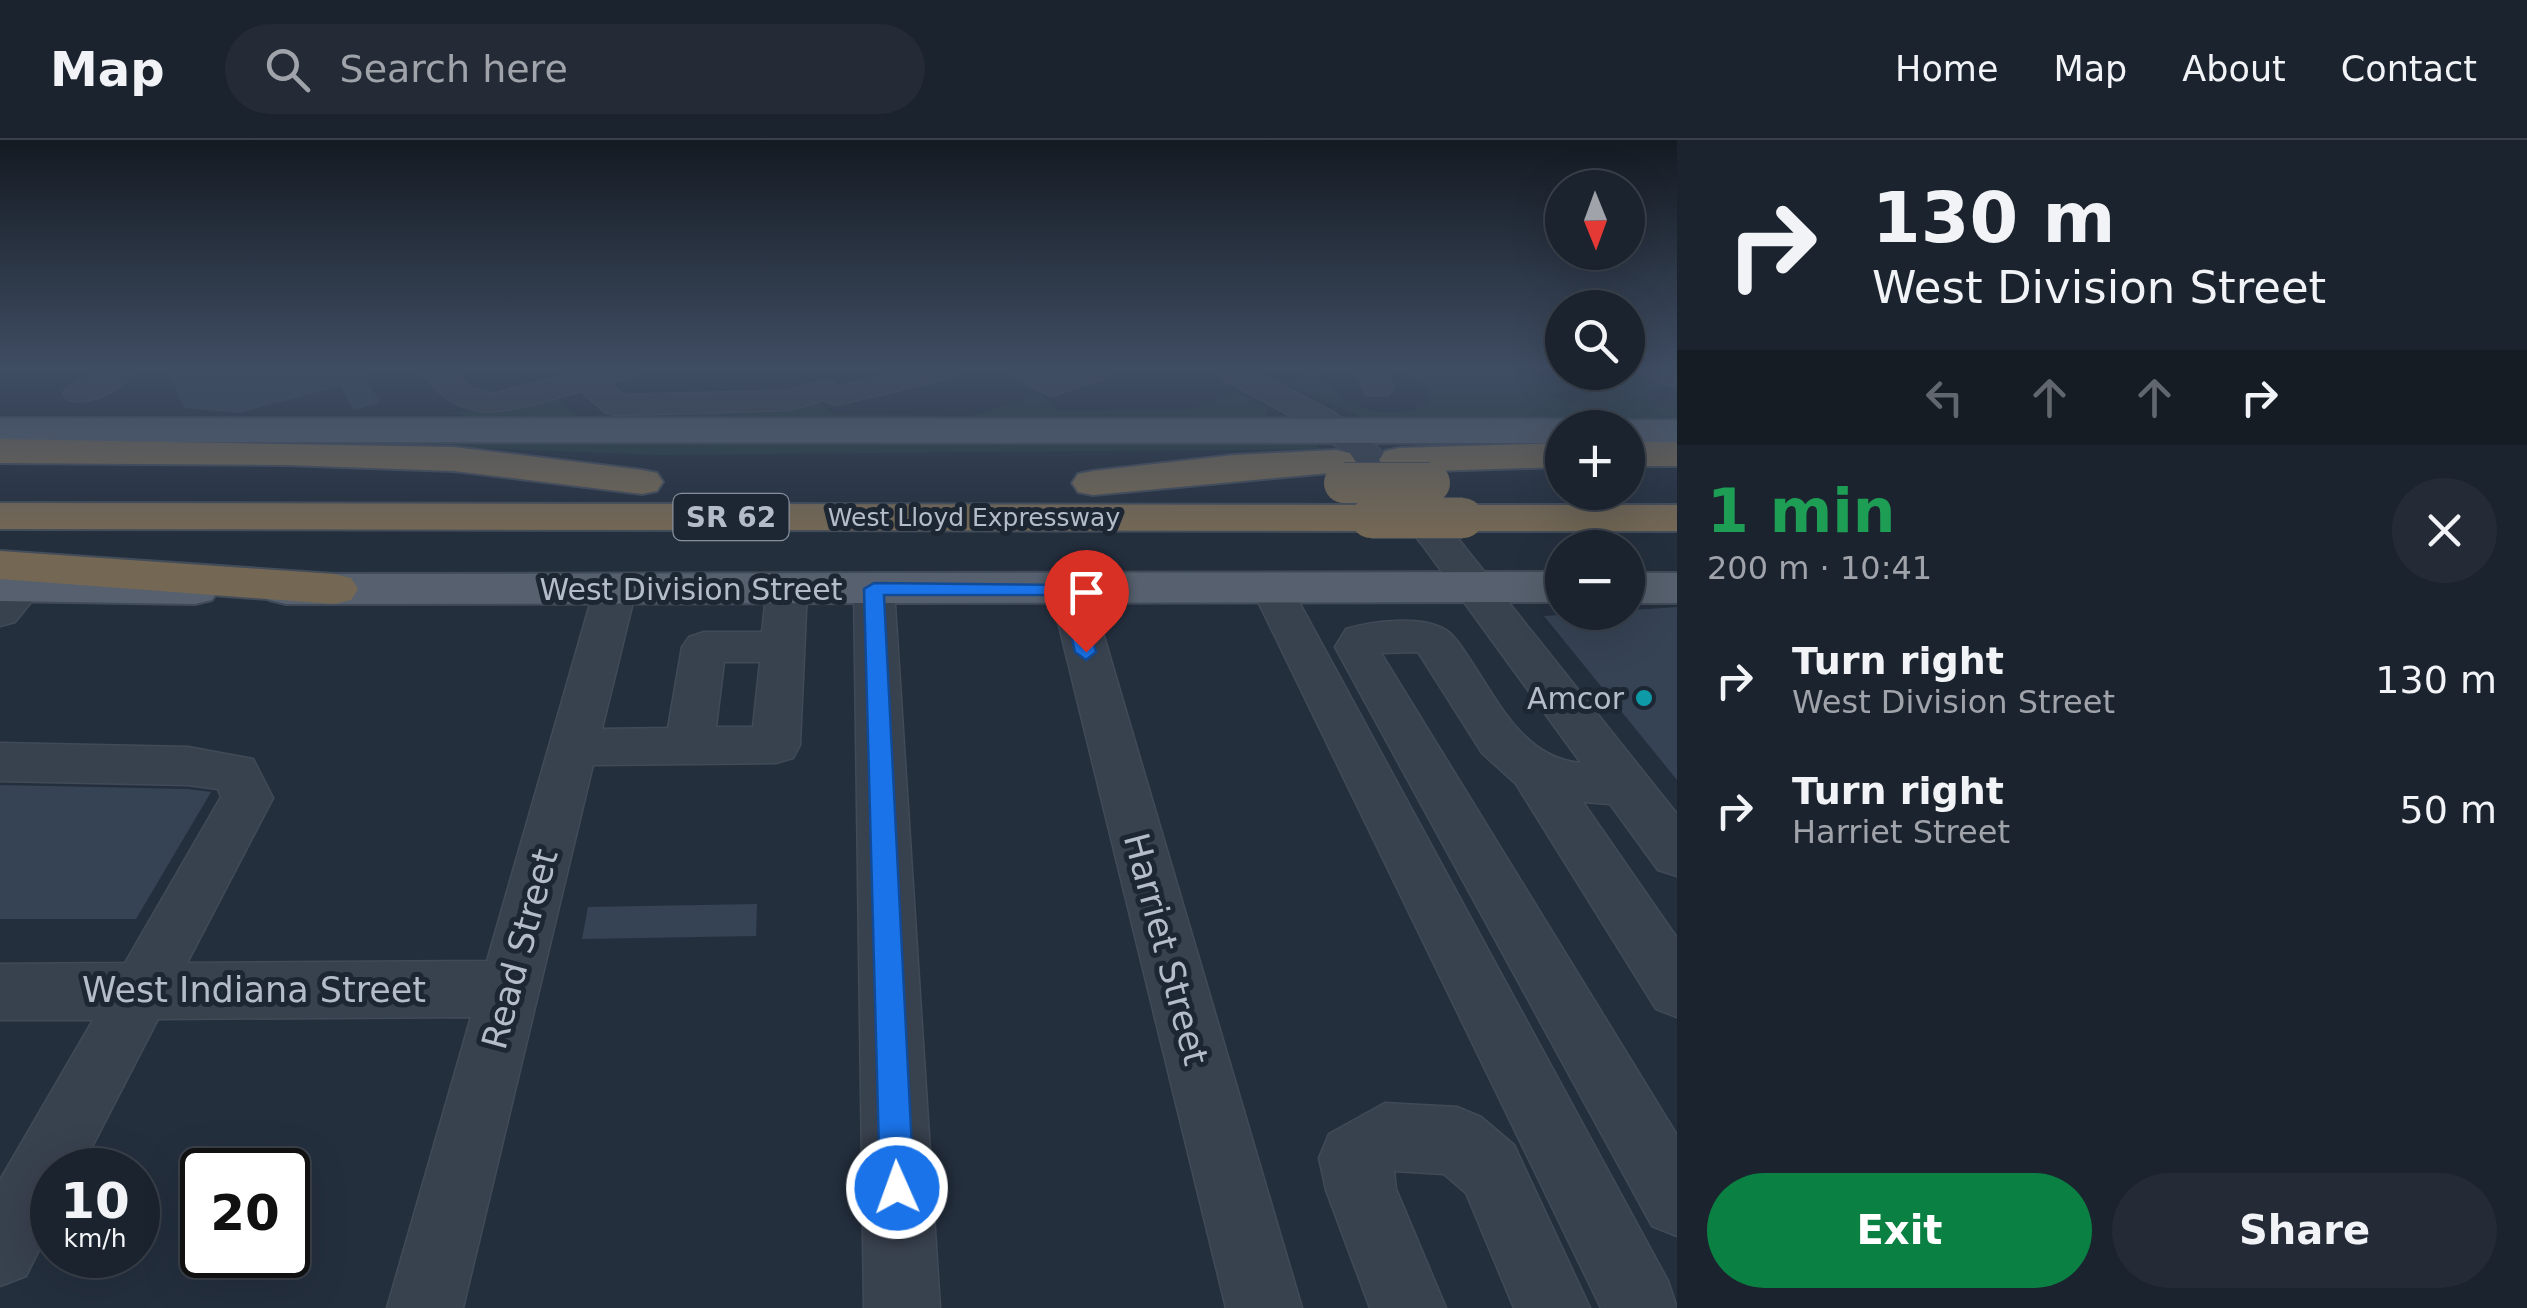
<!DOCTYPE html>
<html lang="en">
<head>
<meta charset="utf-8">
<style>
	:root { --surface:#1b232e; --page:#242b36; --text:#f1f3f6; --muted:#a0a4aa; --line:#39404a; --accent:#0b8043 }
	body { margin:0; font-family:"DejaVu Sans",sans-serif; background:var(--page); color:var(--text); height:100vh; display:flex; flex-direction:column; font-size:38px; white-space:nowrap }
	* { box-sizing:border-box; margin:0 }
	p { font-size:32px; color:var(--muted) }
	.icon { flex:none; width:55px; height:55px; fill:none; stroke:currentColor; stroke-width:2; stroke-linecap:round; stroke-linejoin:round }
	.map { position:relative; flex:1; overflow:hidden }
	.drawer { display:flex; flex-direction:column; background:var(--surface); width:850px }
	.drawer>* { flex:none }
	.top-card { background:#1b232e; color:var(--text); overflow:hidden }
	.needle { width:65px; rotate:179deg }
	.fabs { position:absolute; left:1545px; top:30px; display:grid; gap:20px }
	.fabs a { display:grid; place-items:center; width:100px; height:100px; border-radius:50%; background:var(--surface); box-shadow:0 10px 40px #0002,0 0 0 2px var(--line); font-size:50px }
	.speed { position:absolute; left:30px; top:1008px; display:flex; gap:20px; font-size:50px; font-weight:700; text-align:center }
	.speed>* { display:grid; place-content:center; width:130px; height:130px; border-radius:50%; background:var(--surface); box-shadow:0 10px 40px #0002,0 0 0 2px var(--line); line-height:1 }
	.speed small { font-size:25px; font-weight:400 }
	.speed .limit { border:5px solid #111; border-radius:15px; background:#fff; color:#111 }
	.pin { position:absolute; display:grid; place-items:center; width:85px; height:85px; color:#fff; margin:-102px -42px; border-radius:50% 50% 50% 0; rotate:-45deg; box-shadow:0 0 10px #0007 }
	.pin .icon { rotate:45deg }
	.me { position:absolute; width:110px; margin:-55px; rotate:358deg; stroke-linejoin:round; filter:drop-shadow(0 0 8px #0008) }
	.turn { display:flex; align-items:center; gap:35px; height:210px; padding:0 30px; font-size:45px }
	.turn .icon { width:130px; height:130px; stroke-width:2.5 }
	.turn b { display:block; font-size:70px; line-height:85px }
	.lanes { display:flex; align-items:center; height:95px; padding:0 30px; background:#0003; justify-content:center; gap:50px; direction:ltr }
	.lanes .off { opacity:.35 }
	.round { display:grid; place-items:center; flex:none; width:105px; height:105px; border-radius:52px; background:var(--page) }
	.headline { display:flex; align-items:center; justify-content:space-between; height:170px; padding:0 30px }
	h1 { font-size:60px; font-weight:600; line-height:75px; color:#1e9e55 }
	.cta { display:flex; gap:20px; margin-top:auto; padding:20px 30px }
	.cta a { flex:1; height:115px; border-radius:60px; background:var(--accent); color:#fff; font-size:40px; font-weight:600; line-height:115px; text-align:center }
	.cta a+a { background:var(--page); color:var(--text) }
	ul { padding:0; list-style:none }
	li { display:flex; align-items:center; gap:30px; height:130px; padding:0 30px }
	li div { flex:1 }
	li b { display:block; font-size:38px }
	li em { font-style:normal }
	header { display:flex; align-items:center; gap:60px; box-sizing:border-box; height:140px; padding:0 50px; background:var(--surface); border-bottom:2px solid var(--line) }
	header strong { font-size:48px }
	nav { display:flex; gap:55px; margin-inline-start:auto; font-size:35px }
	.search { width:700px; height:90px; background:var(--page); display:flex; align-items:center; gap:25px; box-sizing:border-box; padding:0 35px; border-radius:55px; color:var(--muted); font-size:38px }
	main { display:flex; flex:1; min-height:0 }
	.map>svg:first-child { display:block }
	.green { fill:#263c3f }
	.building { fill:#364354 }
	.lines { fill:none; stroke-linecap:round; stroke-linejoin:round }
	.minor-casing { stroke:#414a57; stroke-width:3 }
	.major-casing { stroke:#414a57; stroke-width:4 }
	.highway-casing { stroke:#434c59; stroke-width:4 }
	.minor { fill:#38414e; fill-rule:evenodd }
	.major { fill:#56606e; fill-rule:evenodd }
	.highway { fill:#746855; fill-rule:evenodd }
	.highway-bridge-casing { stroke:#434c59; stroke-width:42; stroke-linecap:butt }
	.highway-bridge { stroke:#746855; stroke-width:40 }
	.route { fill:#1a73e8; stroke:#114b97; stroke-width:2.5 }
	.culture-dot { fill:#0f9aa8; stroke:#1d2633; stroke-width:4 }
	.labels { text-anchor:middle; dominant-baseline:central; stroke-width:10; stroke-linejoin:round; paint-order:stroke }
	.far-street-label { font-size:25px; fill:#b4bcc9; stroke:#1d2633 }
	.shield { fill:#1d2633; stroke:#878f9c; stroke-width:2.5 }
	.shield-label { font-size:28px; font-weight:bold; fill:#b4bcc9 }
	.street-label { font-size:30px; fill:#b4bcc9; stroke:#1d2633 }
	.poi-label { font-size:30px; fill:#b4bcc9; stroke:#1d2633; text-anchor:end }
	.near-street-label { font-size:35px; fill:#b4bcc9; stroke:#1d2633 }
</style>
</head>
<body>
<header>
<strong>Map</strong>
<div class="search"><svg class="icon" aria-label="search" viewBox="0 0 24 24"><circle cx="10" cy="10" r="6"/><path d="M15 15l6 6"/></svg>Search here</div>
<nav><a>Home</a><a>Map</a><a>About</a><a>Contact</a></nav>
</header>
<main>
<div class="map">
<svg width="1677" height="1168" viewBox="0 0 1677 1168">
	<rect width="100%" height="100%" fill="#242f3e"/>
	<g class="green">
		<path d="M1315,230H1326L1324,235C1335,272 1403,283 1432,261L1427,248L1402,230H1522L1566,247L1551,256L1571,264L1621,236L1614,233L1630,230L1653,243V249L1640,260L1663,268L1677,263V285L1388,282L1357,275L1284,243Z"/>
		<path d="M1236,252L1268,268L1266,276L1256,282L496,284L448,272L512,271L557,258L578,276L768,271L818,263L833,274L970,276L1041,255L1057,270L1193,269Z"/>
		<path d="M375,298L1311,299L1321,309L660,315L370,304Z"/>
	</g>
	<g class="building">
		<path d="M191,230H367L366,240L380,263L353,270L341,246L239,273L184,268L170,235Z"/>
		<path d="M1677,467V640L1544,476Z"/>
		<path d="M0,645L188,649L211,652L136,779H0Z"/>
		<path d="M757,764L756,796L582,799L588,767Z"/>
	</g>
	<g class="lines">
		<g class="minor-casing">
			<g id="minor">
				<path d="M100,230H130L131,234C117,252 91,265 68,260L63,253C72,241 90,241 100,230Z"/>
				<path d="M420,230H451L471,248L493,254L587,230H634L630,237L609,243L624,255L787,251L827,240L840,246L907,230H962L958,236L836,265L823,260L789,270L616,275L605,272L581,251C517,267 466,296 420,230Z"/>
				<path d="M1006,230H1044L1053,236L1068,230H1112L1108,236L1051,256L1010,236Z"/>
				<path d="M1214,230H1252L1333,272L1370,299L1452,391L1677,674V736L1658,730L1610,664L1583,662L1677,798V877L1656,869L1516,644L1482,613L1418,512L1381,513L1677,995V1096L1652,1086L1335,507L1346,489C1372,481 1421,475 1446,490C1456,496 1464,511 1471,521C1499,563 1524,618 1581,623L1424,407L1346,313L1309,286L1218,236Z"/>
				<path d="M1357,230H1387L1393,248L1388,255H1366Z"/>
				<path d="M1639,230H1677V247L1643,236Z"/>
				<path d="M24,433L38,437L44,446L15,482L0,486V447L10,437Z"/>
				<path d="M787,436L801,440L807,449L800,605L793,618L776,623L593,625L463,1168H387L471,877L158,879L80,1030H52V1084L26,1136L0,1146V1040L93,880H0V824L125,823L221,657L218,649L188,645L0,641V603L188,607L253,619L273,658L187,823L487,821L594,450L600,441L615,437L630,441L636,450L602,589L668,588L682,507L689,497L704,492H762L767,449L773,440ZM724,522H760L753,587H716Z"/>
				<path d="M874,436L888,440L894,449L940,1168H864L854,449L860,440Z"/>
				<path d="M1070,436L1084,440L1090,449L1302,1168H1226L1050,449L1056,440Z"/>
				<path d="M1272,436L1286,440L1292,449L1668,1141L1677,1168H1601L1252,449L1258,440Z"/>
				<path d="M1385,963L1457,967L1481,977L1514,1005L1590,1168H1514L1466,1053L1444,1034L1394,1031L1396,1049L1446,1168H1370L1326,1050L1319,1018L1329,994Z"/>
			</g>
		</g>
		<g class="major-casing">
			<g id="major">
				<path d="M0,278L1562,279L1579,288H1562V303L0,302Z"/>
				<path d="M1628,280H1677V304L1628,303V288H1612Z"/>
				<path d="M0,431L195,434L212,438L219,449L212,460L195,464L0,461Z"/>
				<path d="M1562,432V462L286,464L269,460L262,449L269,438L286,434Z"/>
				<rect x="1628" y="433" width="49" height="30"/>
			</g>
		</g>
		<g class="highway-casing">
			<g id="highway">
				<path d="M0,299L454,307L642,330L657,333L663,342L657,351L642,354L454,331L286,325L0,323Z"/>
				<rect x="1628" y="302" width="49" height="24"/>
				<path d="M1562,303V327L1399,332L1385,329L1379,320L1385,311L1399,308Z"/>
				<path d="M1336,310L1350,313L1356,322L1350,331L1093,355L1078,352L1072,343L1078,334L1093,331L1234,315Z"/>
				<path d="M0,363L1371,365L1386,369L1393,378L1386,387L1371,391L0,389Z"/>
				<path d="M1463,365H1677V391H1463L1448,387L1441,378L1448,369Z"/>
				<path d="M0,411L334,434L351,438L358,449L351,460L334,464L0,439Z"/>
			</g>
		</g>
		<use href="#minor" class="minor"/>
		<use href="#major" class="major"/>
		<use href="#highway" class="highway"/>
		<g class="highway-bridge-casing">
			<g id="highway-bridge">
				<path d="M1344,343H1430"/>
				<path d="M1371,378H1463"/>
			</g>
		</g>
		<use href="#highway-bridge" class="highway-bridge"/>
	</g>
	<linearGradient id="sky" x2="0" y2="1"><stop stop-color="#141a22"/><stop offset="0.58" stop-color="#3f4d63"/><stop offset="1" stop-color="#3f4d63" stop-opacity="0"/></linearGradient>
	<rect width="1677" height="394" fill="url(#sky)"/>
	<path class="route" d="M874,443L1077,445L1096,512L1086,520L1075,512L1062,455H884L914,1048L909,1060L897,1065L885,1060L880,1048L864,449Z"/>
	<circle class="culture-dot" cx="1644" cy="558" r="10"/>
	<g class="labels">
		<g class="far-street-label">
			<text x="974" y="377">West Lloyd Expressway</text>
		</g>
		<rect class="shield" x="673.5" y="354" width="115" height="46" rx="8"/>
		<g class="shield-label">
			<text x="731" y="377">SR 62</text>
		</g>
		<g class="street-label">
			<text x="691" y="449">West Division Street</text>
		</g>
		<g class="poi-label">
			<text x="1624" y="558">Amcor</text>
		</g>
		<g class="near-street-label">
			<text transform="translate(520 809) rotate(-75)">Read Street</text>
			<text transform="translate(1166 809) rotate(75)">Harriet Street</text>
			<text x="254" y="850">West Indiana Street</text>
		</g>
	</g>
</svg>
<div class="fabs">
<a><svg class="needle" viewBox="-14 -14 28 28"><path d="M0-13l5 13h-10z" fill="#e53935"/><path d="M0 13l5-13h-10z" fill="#a0a4aa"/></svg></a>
<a><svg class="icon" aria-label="search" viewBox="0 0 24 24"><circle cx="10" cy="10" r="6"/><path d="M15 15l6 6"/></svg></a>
<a>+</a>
<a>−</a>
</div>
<div class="speed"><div>10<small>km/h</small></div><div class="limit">20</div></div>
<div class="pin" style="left:1086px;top:512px;background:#d93025"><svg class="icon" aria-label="arrive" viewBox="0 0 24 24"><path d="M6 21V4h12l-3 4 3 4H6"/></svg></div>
<svg class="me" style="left:897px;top:1048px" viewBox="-20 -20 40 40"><circle r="17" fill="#1a73e8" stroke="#fff" stroke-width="3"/><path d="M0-11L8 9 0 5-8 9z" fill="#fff"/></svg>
</div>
<section class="drawer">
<div class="top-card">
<div class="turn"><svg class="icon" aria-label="right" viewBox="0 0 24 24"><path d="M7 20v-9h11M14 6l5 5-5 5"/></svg><div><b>130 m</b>West Division Street</div></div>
<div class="lanes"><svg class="icon off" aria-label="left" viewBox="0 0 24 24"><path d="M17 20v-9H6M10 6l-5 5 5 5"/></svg><svg class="icon off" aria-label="ahead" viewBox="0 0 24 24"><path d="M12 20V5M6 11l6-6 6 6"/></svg><svg class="icon off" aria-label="ahead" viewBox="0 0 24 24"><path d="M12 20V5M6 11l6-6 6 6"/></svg><svg class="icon" aria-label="right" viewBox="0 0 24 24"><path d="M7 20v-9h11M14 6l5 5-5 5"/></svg></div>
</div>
<div class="headline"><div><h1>1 min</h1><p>200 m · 10:41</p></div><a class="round"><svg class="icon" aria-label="close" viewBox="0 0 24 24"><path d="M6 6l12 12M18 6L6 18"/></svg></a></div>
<ul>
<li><svg class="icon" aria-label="right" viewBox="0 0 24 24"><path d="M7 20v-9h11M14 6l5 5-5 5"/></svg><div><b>Turn right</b><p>West Division Street</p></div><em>130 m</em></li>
<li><svg class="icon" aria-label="right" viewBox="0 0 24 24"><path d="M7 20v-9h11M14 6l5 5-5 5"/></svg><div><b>Turn right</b><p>Harriet Street</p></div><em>50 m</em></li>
</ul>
<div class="cta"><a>Exit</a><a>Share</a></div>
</section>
</main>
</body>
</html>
